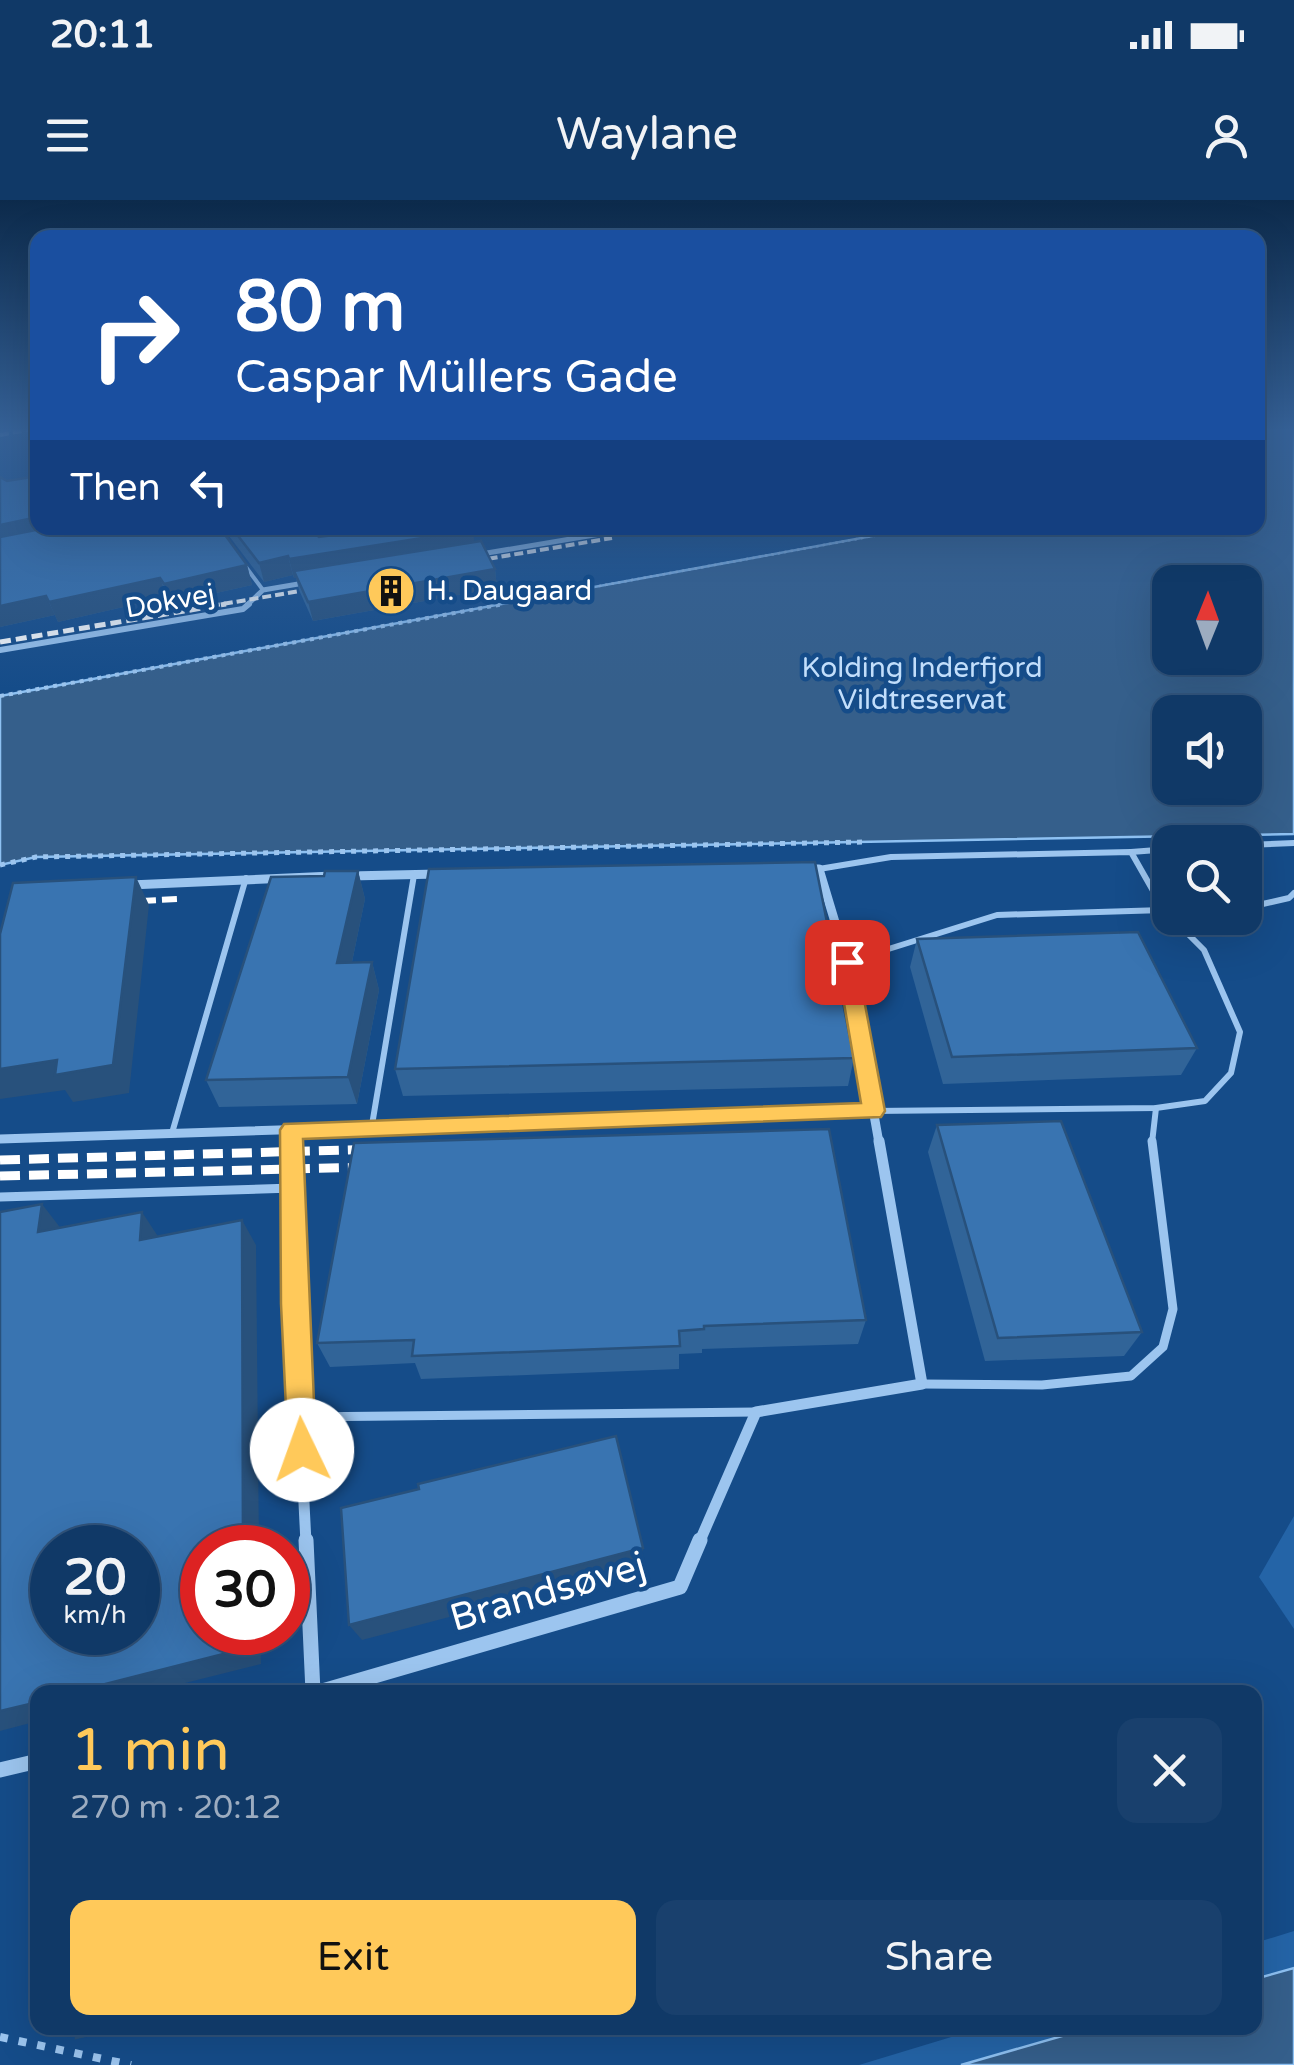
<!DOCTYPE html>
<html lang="en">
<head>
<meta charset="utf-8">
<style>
	:root { --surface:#103967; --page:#19406d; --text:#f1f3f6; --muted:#9cacc0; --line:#30537b; --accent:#ffc95a }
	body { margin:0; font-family:"Varela Round",sans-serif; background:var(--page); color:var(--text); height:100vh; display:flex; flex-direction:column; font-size:38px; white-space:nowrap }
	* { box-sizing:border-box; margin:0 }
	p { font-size:32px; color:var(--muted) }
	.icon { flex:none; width:55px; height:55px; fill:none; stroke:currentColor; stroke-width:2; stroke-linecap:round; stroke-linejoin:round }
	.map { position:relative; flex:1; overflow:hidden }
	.panel { position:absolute; left:30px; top:1485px; width:1232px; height:350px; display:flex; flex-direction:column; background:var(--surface); border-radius:20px; box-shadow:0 10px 40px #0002,0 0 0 2px var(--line) }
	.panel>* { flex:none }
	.hud { position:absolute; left:30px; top:30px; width:1235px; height:305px; border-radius:20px; box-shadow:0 10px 40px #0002,0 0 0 2px var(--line); background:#1a4fa0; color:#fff; overflow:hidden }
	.needle { width:65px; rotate:1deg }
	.fabs { position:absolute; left:1152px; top:365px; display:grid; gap:20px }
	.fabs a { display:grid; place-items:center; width:110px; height:110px; border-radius:20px; background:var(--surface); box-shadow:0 10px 40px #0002,0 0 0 2px var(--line); font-size:50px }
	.speed { position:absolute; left:30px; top:1325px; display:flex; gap:20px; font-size:50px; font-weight:700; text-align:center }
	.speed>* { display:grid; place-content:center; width:130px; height:130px; border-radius:50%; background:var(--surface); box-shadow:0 10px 40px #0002,0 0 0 2px var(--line); line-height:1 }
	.speed small { font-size:25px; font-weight:400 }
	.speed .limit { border:15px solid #d22; background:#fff; color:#111 }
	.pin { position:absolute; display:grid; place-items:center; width:85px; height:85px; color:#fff; margin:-42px; border-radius:20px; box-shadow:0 5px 15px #0006 }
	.me { position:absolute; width:110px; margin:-55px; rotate:357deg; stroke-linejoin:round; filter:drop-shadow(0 0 8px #0008) }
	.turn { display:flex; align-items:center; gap:35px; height:210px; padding:0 40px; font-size:45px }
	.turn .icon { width:130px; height:130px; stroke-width:2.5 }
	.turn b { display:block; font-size:70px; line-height:85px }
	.then { display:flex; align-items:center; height:95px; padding:0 40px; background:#0003; gap:20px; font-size:38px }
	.round { display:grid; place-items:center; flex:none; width:105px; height:105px; border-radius:20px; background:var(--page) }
	.summary { display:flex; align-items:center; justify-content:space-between; height:170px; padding:0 40px }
	h1 { font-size:60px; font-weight:600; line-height:75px; color:var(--accent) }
	.cta { display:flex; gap:20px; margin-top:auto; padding:20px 40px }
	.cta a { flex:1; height:115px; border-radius:20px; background:var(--accent); color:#111; font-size:40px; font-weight:600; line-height:115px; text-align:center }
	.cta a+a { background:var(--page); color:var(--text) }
	.status { display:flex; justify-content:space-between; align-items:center; height:70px; padding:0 50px; background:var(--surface); direction:ltr }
	.status svg { height:28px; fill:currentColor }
	header { display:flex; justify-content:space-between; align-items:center; height:130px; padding:0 40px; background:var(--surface); font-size:45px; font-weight:600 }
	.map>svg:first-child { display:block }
	.green { fill:#2464a7 }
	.water { fill:#355f8b; stroke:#8ec1f2; stroke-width:2.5; fill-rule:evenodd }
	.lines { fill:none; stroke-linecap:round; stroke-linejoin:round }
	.path-far3 { stroke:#9cc5ef; stroke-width:2.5; stroke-dasharray:2.5 4; stroke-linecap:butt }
	.path-far2 { stroke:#9cc5ef; stroke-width:4; stroke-dasharray:4 5; stroke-linecap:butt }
	.path-far1 { stroke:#9cc5ef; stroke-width:5; stroke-dasharray:5 6; stroke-linecap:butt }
	.path { stroke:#9cc5ef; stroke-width:8; stroke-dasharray:8 11; stroke-linecap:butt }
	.service-far2 { stroke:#9cc5ef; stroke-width:4 }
	.service-far1 { stroke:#9cc5ef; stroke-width:6 }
	.service { stroke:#9cc5ef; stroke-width:9 }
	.minor-far4 { stroke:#9cc5ef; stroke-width:5 }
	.minor-far3 { stroke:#9cc5ef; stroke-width:6 }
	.minor-far2 { stroke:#9cc5ef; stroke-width:9 }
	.minor-far1 { stroke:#9cc5ef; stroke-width:11 }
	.minor { stroke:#9cc5ef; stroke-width:15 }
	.rail-far3 { stroke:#fff; stroke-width:4; stroke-dasharray:9 4; stroke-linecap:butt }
	.rail-far2 { stroke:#fff; stroke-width:5; stroke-dasharray:11 5; stroke-linecap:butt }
	.rail-far1 { stroke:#fff; stroke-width:6; stroke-dasharray:15 6; stroke-linecap:butt }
	.rail { stroke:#fff; stroke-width:9; stroke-dasharray:20 9; stroke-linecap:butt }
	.wall { fill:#316498 }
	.shaded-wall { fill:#28517c }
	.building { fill:#3974b1; stroke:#28517c; stroke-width:2.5; fill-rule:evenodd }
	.route { fill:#ffc95a; stroke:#a6833a; stroke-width:2.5 }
	.labels { text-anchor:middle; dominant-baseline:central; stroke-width:9; stroke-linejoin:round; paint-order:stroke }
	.far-poi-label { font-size:28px; fill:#fff; stroke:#154c89; text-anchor:start }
	.far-street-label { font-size:28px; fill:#fff; stroke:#154c89 }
	.far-park-label { font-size:28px; fill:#c2defb; stroke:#154c89 }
	.near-street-label { font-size:38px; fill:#fff; stroke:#154c89 }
</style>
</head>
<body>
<div class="status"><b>20:11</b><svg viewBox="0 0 49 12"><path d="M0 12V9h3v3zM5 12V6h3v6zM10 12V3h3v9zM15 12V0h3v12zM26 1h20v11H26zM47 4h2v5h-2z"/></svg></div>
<header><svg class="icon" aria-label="menu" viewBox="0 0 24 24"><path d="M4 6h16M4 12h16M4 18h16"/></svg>Waylane<svg class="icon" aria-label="person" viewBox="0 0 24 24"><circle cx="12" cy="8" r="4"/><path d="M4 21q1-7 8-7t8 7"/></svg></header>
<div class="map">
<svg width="1294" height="1865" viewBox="0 0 1294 1865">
	<rect width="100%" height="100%" fill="#154c89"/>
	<g class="green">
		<path d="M1294,1316V1429L1259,1377Z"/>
		<path d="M1294,1731V1865H859L981,1828H1255V1743Z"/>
	</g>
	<g class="water">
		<path d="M1258,228H1294V634L36,657L0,665V496L905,330L903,328H1258ZM1170,382H1245V458H1170ZM1170,512H1245V588H1170Z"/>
		<path d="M1294,1768V1865H961L1090,1828H1255V1779Z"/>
	</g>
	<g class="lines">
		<path class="path-far3" d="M490,406L906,330"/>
		<g class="path-far2">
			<path d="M0,496L504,404"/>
			<path d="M1182,636L1231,635"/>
		</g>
		<path class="path-far1" d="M0,665L36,657L866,642"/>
		<path class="path" d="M0,1837L131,1865"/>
		<g class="service-far2">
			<path d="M462,331L505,333L527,328"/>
			<path d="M243,363L263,390"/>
		</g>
		<g class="service-far1">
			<path d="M1245,645L1294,643"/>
			<path d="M1131,652L1170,649"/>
			<path d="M819,669L891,657L1131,652L1164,710L997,715L847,762"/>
			<path d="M1245,708L1289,698L1294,693"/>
			<path d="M873,911L1156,908L1205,901L1231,873L1240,832L1204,750L1172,718"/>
			<path d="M372,925L414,675"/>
			<path d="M172,933L246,678"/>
			<path d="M1152,943L1156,908"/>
		</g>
		<g class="service">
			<path d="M0,997L293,988"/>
			<path d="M922,1184L1042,1185L1131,1176L1163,1147L1173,1109L1152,941"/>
			<path d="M300,1217L756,1212"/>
		</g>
		<g class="minor-far4">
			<path d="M475,355L636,328"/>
			<path d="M246,406L263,390L310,382"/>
		</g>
		<path class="minor-far3" d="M0,450L243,409L249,404"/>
		<g class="minor-far2">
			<path d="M805,669H819L847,762L879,943"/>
			<path d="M350,676L438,674"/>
			<path d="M130,685L333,676"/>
			<path d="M292,930V943"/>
			<path d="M0,939L873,911"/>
		</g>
		<g class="minor-far1">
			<path d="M292,941L294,1104L306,1343"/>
			<path d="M699,1343L756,1212L922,1184L879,941"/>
		</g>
		<g class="minor">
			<path d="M306,1340L313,1492"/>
			<path d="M319,1492L680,1387L700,1340"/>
			<path d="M0,1570L38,1561"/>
		</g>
		<g class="rail-far3">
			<path d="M0,235L37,228"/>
			<path d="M463,363L612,338"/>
			<path d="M211,406L300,391"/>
		</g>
		<path class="rail-far2" d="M0,442L226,404"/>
		<path class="rail-far1" d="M120,702L179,699"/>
		<g class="rail">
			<path d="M0,960L378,949"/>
			<path d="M0,976L375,967"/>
		</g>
	</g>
	<g class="wall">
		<path d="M7,281L38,328L247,365L252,385L171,403L167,397L58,422L55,415L0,427Z"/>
		<path d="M223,328H380L474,342L495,369L497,388L313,421L299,390L296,378H294L293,375L264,382Z"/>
		<path d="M358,671L365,699L352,762H372L379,790L357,904L219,907L206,880L324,676Z"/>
		<path d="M917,739L1197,848L1181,875L943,884L910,767Z"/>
		<path d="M854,858L848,886L403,896L395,869Z"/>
		<path d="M937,925L1142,1132L1124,1156L985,1161L928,952Z"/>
		<path d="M354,943L866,1120L858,1144L702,1149V1153L679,1154V1169L421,1179L415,1163L330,1167L317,1143Z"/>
	</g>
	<g class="shaded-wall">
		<path d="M38,317V328H86L0,345V325Z"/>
		<path d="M324,328H380L382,336L328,345Z"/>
		<path d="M473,330L475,348L294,371L296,378H294L289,359Z"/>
		<path d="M288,356L293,375L264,382L259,363Z"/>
		<path d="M247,365L252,385L171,403L164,384Z"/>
		<path d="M495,369L497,388L313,421L308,402Z"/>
		<path d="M160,378L167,397L58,422L49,402Z"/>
		<path d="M46,396L55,415L0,427V406Z"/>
		<path d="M358,671L365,699L346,791L337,763Z"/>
		<path d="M136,677L149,705L129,893L73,902L65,890L0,899V869Z"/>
		<path d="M372,762L379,790L357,904L348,877Z"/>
		<path d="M42,1004L62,1030L38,1032Z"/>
		<path d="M142,1012L159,1038L140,1040Z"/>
		<path d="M242,1020L256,1045L259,1348H243Z"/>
		<path d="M643,1348V1366L362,1440L349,1425Z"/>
		<path d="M243,1432H260L261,1464L149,1492H74Z"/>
		<path d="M38,1502V1521L0,1531V1511Z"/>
		<path d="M114,1828H132L107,1835L76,1838Z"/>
	</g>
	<g class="building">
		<path d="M38,276V317L0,325V277L7,281Z"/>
		<path d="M46,328H220L247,365L164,384L160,378L49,402L46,396L0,406V337Z"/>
		<path d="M232,328H308L319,337L388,328H471L473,330L289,359L288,356L259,363Z"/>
		<path d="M481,341L495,369L308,402L294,371Z"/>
		<path d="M815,662L854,858L395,869L429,669Z"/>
		<path d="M325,671H358L337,763L372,762L348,877L206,880L271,677L324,676Z"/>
		<path d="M136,677L113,865L55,875L57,860L0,869V734L13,683Z"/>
		<path d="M1138,732L1197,848L952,857L917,739Z"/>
		<path d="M1061,921L1142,1132L998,1138L937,925Z"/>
		<path d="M829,929L866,1120L704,1126V1129L679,1131L680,1146L412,1156L414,1140L317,1143L354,943Z"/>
		<path d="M42,1004L38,1032L142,1012L140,1040L242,1020L243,1348H202V1432H243V1449L74,1492H38V1502L0,1511V1012ZM52,1348H138V1432H52Z"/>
		<path d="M616,1236L643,1348L349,1425L341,1308L419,1289L418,1284Z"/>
		<path d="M77,1828H114L76,1838Z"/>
	</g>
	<linearGradient id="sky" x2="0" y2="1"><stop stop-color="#0c2a4b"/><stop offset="0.47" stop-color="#356197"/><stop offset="1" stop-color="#356197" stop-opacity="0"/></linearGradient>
	<rect width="1294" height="489" fill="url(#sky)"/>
	<path class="route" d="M847,755L857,762L885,911L881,917L303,939L316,1250L312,1260L302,1264L292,1260L288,1250L281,1104L280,930L284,924L861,903L837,762Z"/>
	<defs>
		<g id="building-disc" transform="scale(2.5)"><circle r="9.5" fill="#ffc95a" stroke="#154c89"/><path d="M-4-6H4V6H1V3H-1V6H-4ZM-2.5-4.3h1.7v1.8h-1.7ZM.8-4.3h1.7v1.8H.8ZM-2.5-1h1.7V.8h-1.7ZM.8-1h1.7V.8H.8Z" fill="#111"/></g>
	</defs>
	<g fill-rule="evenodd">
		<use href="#building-disc" x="391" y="391"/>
	</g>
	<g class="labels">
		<g class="far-poi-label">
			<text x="426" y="391">H. Daugaard</text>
		</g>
		<g class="far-street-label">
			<text transform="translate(170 401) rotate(-10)">Dokvej</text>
		</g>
		<g class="far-park-label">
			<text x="922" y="468">Kolding Inderfjord<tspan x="922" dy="32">Vildtreservat</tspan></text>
		</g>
		<g class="near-street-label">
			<text transform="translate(548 1392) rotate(-16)">Brandsøvej</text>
		</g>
	</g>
</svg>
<div class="fabs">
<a><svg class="needle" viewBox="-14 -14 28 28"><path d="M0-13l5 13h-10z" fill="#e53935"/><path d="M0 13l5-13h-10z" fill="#9cacc0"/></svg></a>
<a><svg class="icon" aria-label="sound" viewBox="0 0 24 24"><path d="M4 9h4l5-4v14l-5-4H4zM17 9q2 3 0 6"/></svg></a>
<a><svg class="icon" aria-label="search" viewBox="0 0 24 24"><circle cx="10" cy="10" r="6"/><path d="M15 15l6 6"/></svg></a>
</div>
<div class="speed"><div>20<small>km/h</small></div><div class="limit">30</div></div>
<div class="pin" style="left:847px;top:762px;background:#d93025"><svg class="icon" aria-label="arrive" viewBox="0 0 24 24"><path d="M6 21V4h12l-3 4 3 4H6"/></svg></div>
<svg class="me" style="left:302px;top:1250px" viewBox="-20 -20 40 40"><circle r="19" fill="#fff"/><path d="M0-13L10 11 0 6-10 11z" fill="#ffc95a"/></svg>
<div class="hud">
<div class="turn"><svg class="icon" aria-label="right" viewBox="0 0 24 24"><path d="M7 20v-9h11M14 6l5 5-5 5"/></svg><div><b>80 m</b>Caspar Müllers Gade</div></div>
<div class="then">Then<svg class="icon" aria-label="left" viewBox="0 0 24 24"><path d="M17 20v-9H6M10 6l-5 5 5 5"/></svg></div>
</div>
<section class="panel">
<div class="summary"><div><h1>1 min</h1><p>270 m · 20:12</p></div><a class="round"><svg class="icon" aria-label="close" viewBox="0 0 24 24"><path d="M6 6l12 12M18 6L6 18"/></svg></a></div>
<div class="cta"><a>Exit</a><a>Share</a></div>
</section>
</div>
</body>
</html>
